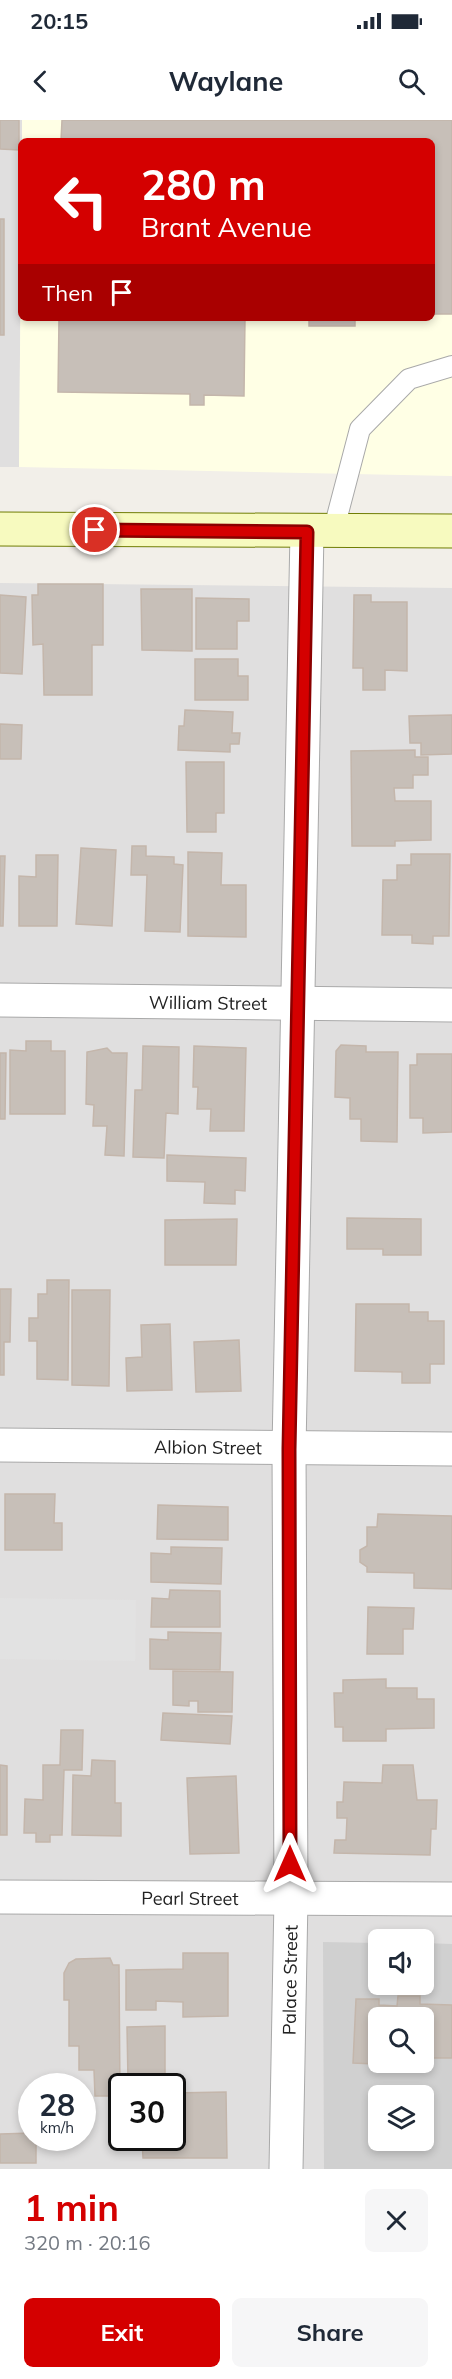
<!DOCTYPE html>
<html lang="en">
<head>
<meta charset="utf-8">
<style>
	:root { --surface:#fff; --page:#f6f6f7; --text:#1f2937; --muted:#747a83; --accent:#d40000 }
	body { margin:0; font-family:Mulish,sans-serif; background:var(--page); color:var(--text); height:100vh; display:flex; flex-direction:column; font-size:22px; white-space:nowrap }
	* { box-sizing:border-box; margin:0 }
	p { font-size:20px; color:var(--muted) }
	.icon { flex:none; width:33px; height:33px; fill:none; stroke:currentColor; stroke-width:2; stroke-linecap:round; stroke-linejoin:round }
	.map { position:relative; height:2049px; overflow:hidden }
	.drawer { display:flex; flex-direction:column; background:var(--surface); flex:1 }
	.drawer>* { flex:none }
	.guide { position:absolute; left:18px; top:18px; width:417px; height:183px; border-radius:9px; box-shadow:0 3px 9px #0003; background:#d40000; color:#fff; overflow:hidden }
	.controls { position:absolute; left:368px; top:1809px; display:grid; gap:12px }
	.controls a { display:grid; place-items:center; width:66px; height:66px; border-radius:9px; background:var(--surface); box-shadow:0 3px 9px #0003; font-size:30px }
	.speed { position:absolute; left:18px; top:1953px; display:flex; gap:12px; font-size:30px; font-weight:700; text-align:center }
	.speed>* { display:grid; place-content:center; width:78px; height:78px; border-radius:50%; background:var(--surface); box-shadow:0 3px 9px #0003; line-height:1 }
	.speed small { font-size:15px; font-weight:400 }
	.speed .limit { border:3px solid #111; border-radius:9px; background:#fff; color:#111 }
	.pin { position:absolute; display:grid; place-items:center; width:51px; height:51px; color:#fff; margin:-26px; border:3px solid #fff; border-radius:50%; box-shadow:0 2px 6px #0007 }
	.me { position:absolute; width:66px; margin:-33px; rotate:0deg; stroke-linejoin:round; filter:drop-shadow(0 0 4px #0008) }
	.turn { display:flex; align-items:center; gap:21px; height:126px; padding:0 24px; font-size:27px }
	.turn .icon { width:78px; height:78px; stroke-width:2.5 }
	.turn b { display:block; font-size:42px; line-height:51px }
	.then { display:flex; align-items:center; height:57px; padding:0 24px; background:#0003; gap:12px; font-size:22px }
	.round { display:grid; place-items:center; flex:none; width:63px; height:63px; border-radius:9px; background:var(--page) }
	.head { display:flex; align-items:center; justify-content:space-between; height:102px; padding:0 24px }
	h1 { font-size:36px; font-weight:700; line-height:45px; color:var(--accent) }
	.primary-button { display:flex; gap:12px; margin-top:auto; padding:12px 24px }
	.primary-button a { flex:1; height:69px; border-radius:9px; background:var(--accent); color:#fff; font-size:24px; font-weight:700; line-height:69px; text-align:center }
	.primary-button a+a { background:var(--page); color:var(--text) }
	.status { display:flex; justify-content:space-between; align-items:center; height:42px; padding:0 30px; background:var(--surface); direction:ltr }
	.status svg { height:16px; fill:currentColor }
	header { display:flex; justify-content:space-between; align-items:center; height:78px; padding:0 24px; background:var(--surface); font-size:27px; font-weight:700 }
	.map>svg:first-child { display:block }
	.residential { fill:#e0dfdf; fill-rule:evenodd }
	.education { fill:#ffffe5 }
	.religious { fill:#d0d0d0; fill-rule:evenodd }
	.parking { fill:#e2e2e2 }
	.building { fill:#c7bfb8; stroke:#c4b6ab; stroke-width:1.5; fill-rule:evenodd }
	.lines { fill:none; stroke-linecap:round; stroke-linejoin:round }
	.lane-casing { stroke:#a9a9a9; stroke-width:22 }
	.street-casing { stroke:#a9a9a9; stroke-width:35 }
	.secondary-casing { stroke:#707d05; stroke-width:35 }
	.lane { stroke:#fff; stroke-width:20 }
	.street { stroke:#fff; stroke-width:33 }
	.secondary { stroke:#f7fabf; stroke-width:33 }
	.route-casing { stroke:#8a0000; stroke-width:15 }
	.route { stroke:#d40000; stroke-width:10 }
	.labels { text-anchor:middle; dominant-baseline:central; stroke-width:4.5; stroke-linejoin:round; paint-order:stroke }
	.street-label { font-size:18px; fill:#222; stroke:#fff }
</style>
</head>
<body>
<div class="status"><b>20:15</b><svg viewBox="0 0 49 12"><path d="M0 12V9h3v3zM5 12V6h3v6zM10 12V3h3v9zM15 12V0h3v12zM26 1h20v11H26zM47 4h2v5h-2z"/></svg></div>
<header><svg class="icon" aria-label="back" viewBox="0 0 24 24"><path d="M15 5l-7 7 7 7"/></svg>Waylane<svg class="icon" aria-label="search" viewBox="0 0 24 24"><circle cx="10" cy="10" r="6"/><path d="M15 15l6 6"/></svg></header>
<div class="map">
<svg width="452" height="2049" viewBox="0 0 452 2049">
	<rect width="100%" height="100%" fill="#f2efe9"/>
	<g class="residential">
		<path d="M0,0H22L19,347H0Z"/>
		<path d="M0,463L452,468V2049H0ZM378,1820H423V1864H378ZM378,1898H423V1942H378ZM32,1966H82V2018H32ZM122,1966H172V2018H122ZM378,1976H423V2020H378Z"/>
	</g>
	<path class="education" d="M22,0H452V356L19,347L21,119V198H432V21H22Z"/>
	<path class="religious" d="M323,1822L378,1823V1864H423V1823L452,1824V2049H324ZM378,1898H423V1942H378ZM378,1976H423V2020H378Z"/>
	<path class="parking" d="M0,1478L136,1480L135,1541L0,1539Z"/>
	<g class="building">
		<path d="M0,0H19V30L0,29Z"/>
		<path d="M62,0H452V194H432V21H61Z"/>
		<rect x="0" y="99" width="4" height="116"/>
		<path d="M59,198H245L244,276L204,275V285H190V274L58,272Z"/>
		<rect x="309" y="198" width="46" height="8"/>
		<path d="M38,464H103V525H92V575H44L43,524L33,525L32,475H38Z"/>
		<path d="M141,469H192V531L142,530Z"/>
		<path d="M0,475L26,477L22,554L0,553Z"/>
		<path d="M354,475H371V482H407V551L385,550V570H363V548H353Z"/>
		<path d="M196,478L249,479V501H237V529H196Z"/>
		<path d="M195,539H238V556H248V580H195Z"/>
		<path d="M185,590L233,592L232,613H240L239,624H230V632L178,630L179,606H184Z"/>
		<path d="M452,595V634L421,635V623H410L409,596Z"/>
		<path d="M0,604L22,605L21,639H0Z"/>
		<path d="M415,630V637H428V655H413V668H394L395,681H431V720L395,721V726H352L351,631Z"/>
		<path d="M186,642H224V693H216V712H187Z"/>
		<path d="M132,726H146V736L174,737V744L183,745L180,812L145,811L147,755H131Z"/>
		<path d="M81,728L116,730L112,806L76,804Z"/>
		<path d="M188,732L222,733L221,765H246V817L188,816Z"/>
		<path d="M411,734H450L449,816H433V824L412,823V815H382L383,760H397V745H411Z"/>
		<path d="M36,735H58L57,806H19V756L36,757Z"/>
		<path d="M0,736H5L3,806H0Z"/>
		<path d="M26,921H51V931H65V994H10V930L26,931Z"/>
		<path d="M341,925L366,926V932H398L397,1022L361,1021V999H350V978L335,977L336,931Z"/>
		<path d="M143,926L179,927L178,994L166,993L164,1038L133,1037L135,970H142Z"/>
		<path d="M194,926L246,928L244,1011H210L211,989H197L198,967H193Z"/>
		<path d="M107,928L112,933H127L124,1036L105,1035L107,1006H93L94,985L86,984L87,932Z"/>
		<path d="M0,933H6L5,999H0Z"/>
		<path d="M417,934H452V1012L423,1013V998H410V945H417Z"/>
		<path d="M167,1035L246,1038L245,1071L235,1070V1084L204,1083L205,1062L167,1061Z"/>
		<path d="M347,1098L421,1099V1135H383V1129H347Z"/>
		<path d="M237,1099L236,1145H165V1100Z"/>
		<path d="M47,1160H69L68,1260L37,1259V1221H29V1198H38V1174H47Z"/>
		<path d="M0,1169H11L10,1222H4V1255H0Z"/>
		<path d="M72,1170H110L109,1266L72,1265Z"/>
		<path d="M356,1184H409V1192H428V1201H444V1244H430V1263H402V1252L355,1251Z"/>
		<path d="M170,1204L172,1270L127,1271L126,1238L142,1237L141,1205Z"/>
		<path d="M239,1220L241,1271L196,1272L194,1222Z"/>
		<path d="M5,1374H55L54,1403H62V1430H5Z"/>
		<path d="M158,1385L228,1387V1420L157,1419Z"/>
		<path d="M378,1394L452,1396V1469L414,1468V1453L367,1452V1447L360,1442V1430L367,1426V1407H377Z"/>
		<path d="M171,1427L222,1428L221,1464L151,1462V1433L171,1434Z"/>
		<path d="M170,1470L220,1471V1507H151L152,1478L169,1479Z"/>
		<path d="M368,1487L414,1488L413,1509H403V1534H367Z"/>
		<path d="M168,1512L221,1513L220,1550L150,1549V1519L168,1520Z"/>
		<path d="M173,1551L233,1552L232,1592H198V1581H189V1586L173,1585Z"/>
		<path d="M386,1559V1568H417V1579H434V1608L386,1609V1621H343V1607H335L334,1573H343V1560Z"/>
		<path d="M163,1593L232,1596L230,1624L161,1620Z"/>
		<path d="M61,1610H83L82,1650H64L62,1715H50V1722H36V1713H24L25,1679L43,1680V1645H60Z"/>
		<path d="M92,1640L115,1641V1683H121V1716L72,1715L73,1655L91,1656Z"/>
		<path d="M0,1645L7,1646V1715H0Z"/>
		<path d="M383,1645H413L417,1680H437L436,1709H431L430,1735L334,1733L335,1720H346L347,1698H337V1682H343L344,1662L382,1663Z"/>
		<path d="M236,1656L239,1733L190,1734L187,1658Z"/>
		<path d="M183,1833H228V1896L183,1897V1882L156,1881V1890H126V1850L183,1849Z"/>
		<path d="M110,1838L113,1845H119L120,1976H95L94,1950H79V1926H69V1880H64V1853L69,1843L76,1839Z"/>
		<path d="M398,1876H420V1884L452,1885V1938H427L422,1946L353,1943L356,1879H379V1885L397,1886ZM378,1898H423V1942H378Z"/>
		<path d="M165,1906V1961H128L127,1907Z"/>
		<path d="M226,1972L227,2038H143L142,2018H172V1973Z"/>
		<path d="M32,2013V2018H36V2043H0V2014Z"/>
	</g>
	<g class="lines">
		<g class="lane-casing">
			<path id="lane" d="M333,412L360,309L409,259L452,246"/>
		</g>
		<g class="street-casing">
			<g id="street">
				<path id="s1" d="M0,880L452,885"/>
				<path id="s2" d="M0,1325L452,1329"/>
				<path id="s3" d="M0,1777L452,1779"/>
				<path id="s4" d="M286,2049L291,1778L289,1329L307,412"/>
			</g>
		</g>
		<g class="secondary-casing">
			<path id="secondary" d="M0,409L452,411"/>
		</g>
		<use href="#lane" class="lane"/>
		<use href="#street" class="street"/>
		<use href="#secondary" class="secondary"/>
	</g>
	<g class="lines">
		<g class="route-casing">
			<path id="route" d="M95,410L307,412L289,1329L290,1744"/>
		</g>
		<use href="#route" class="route"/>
	</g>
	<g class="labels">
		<g class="street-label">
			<text stroke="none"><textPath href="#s1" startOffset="208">William Street</textPath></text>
			<text stroke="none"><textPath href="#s2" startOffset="208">Albion Street</textPath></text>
			<text stroke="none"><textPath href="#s3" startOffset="190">Pearl Street</textPath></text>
			<text stroke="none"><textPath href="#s4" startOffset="189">Palace Street</textPath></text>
		</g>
	</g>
</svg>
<div class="controls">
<a><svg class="icon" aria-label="sound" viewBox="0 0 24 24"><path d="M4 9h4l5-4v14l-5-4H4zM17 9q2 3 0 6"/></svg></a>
<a><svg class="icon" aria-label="search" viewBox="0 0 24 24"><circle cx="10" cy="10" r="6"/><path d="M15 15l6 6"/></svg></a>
<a><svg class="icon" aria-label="layers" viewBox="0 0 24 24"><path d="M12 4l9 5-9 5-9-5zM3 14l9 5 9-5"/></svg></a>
</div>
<div class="speed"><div>28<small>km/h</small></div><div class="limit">30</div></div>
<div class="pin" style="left:95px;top:410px;background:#d93025"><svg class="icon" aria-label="arrive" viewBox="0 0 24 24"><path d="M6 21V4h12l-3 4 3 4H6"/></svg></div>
<svg class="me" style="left:290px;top:1744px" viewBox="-20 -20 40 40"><path d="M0-17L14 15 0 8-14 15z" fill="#d40000" stroke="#fff" stroke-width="4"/></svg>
<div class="guide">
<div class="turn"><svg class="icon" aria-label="left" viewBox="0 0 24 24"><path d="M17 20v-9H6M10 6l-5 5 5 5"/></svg><div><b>280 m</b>Brant Avenue</div></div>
<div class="then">Then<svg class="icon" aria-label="arrive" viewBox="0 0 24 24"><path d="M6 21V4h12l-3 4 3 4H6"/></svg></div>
</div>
</div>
<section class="drawer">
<div class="head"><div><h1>1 min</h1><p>320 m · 20:16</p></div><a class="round"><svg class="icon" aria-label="close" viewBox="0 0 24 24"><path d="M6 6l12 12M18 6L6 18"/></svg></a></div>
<div class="primary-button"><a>Exit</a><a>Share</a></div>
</section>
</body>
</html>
